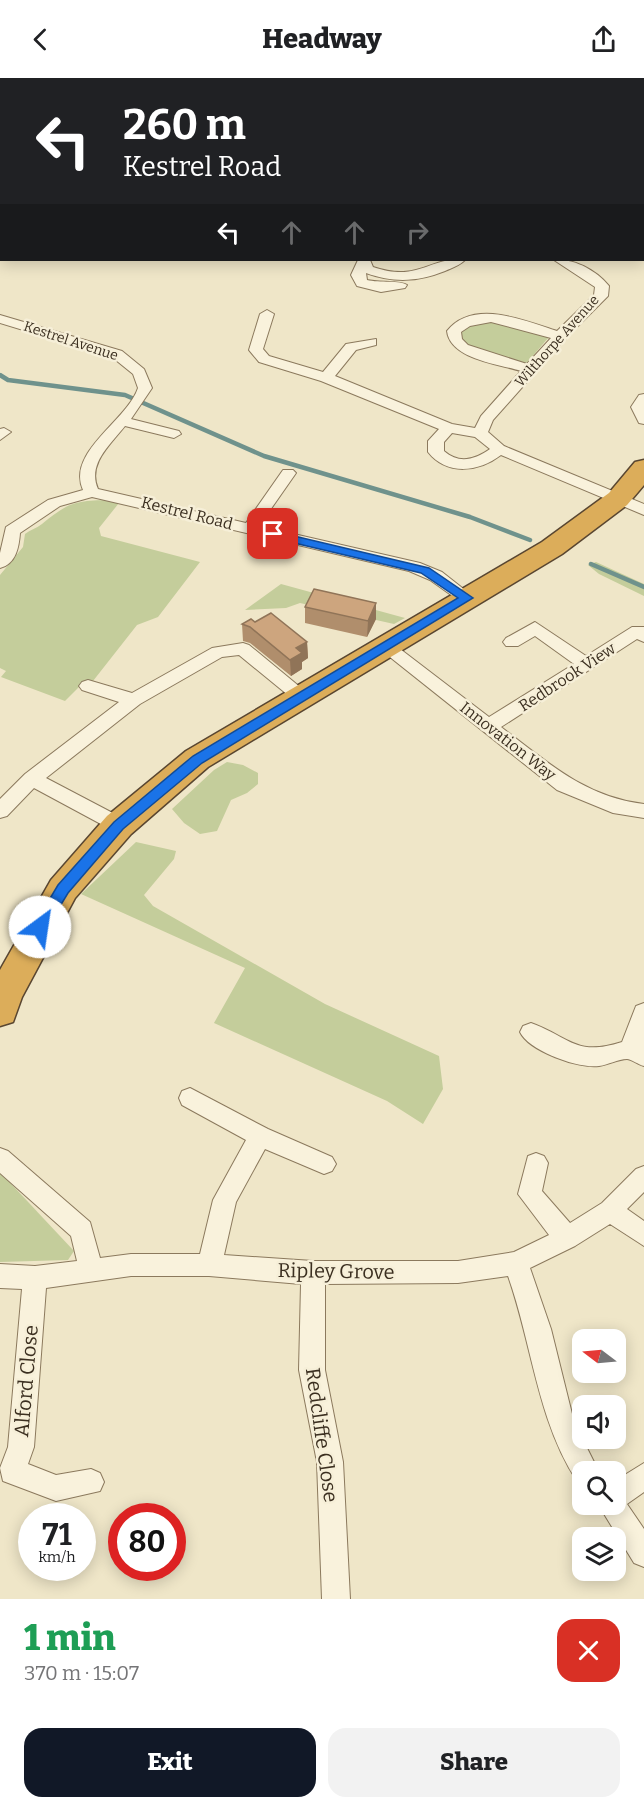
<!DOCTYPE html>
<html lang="en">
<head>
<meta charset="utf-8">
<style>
	:root { --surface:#fff; --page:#f2f2f2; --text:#202124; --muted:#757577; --accent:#111827 }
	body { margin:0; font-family:Bitter,serif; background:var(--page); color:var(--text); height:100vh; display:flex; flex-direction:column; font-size:22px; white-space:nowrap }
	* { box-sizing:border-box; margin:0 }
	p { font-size:20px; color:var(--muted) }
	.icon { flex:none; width:33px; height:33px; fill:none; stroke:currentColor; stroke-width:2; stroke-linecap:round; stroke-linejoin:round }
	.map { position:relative; height:1521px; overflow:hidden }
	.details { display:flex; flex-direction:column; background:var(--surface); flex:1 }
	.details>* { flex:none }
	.top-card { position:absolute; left:0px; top:0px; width:645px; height:183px; box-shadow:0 3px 15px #0003; background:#202124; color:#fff; overflow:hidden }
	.needle { width:39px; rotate:286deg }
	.buttons { position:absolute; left:572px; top:1251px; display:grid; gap:12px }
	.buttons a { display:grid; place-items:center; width:54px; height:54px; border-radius:12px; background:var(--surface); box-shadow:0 3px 15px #0003; font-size:30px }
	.speed { position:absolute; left:18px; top:1425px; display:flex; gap:12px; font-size:30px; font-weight:700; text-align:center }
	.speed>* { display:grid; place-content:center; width:78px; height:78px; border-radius:50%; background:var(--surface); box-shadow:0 3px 15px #0003; line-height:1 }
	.speed small { font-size:15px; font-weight:400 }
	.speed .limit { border:9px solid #d22; background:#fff; color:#111 }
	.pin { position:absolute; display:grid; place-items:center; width:51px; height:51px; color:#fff; margin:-26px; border-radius:12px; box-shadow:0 3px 9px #0006 }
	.me { position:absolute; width:66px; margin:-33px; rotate:31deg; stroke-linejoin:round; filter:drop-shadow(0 0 4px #0008) }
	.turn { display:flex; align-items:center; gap:21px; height:126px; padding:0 24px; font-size:27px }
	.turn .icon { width:78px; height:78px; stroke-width:2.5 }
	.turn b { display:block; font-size:42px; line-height:51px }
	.lanes { display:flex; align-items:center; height:57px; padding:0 24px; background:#0003; justify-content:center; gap:30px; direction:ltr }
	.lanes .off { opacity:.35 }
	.round { display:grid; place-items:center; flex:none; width:63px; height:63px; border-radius:18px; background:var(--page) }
	.overview { display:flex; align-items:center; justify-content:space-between; height:102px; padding:0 24px }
	h1 { font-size:36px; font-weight:800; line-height:45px; color:#1e9e55 }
	.action { display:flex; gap:12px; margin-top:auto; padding:12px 24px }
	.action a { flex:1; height:69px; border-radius:18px; background:var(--accent); color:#fff; font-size:24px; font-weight:800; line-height:69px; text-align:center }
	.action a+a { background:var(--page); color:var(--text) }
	header { display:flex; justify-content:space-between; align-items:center; height:78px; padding:0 24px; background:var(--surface); font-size:27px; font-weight:800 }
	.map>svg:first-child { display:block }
	.green { fill:#c4cd9b }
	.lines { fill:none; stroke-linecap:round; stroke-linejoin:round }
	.stream { stroke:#6f928c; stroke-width:4.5 }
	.street-casing { stroke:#8b795d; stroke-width:2 }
	.highway-casing { stroke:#594631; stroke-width:3 }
	.street { fill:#f9f2dc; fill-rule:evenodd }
	.highway { fill:#dcad5a; fill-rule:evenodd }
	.rail { stroke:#3b2f20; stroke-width:3; stroke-dasharray:7 7; stroke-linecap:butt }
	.wall { fill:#b08e6c }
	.shaded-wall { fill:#907458 }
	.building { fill:#cda57e; stroke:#907458; stroke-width:1.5 }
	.route { fill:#1a73e8; stroke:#114b97; stroke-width:1.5 }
	.labels { text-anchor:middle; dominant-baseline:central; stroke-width:5; stroke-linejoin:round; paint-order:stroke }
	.far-street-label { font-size:14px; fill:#3b2f20; stroke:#f6efd8 }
	.street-label { font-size:16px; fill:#3b2f20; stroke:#f6efd8 }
	.near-street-label { font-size:20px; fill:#3b2f20; stroke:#f6efd8 }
</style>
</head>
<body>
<header><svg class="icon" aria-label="back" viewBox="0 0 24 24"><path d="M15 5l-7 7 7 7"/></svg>Headway<svg class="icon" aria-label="share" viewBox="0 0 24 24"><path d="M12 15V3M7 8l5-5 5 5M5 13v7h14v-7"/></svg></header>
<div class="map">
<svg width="644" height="1521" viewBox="0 0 644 1521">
	<rect width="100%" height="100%" fill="#efe6c8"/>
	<g class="green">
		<path d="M0,0H160L2,2L1,61Z"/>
		<path d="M488,242L549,259L525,287L467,268L457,254L464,247Z"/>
		<path d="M105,422L119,425L99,450L101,458L200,484L158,539L137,547L93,603L83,605L65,623L1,599L6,593L0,590V497L23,469L25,456C30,452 37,450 42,446C67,426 72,423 105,422Z"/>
		<path d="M596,484L644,506V518L599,496L588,487Z"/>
		<path d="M281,506L405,540L394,546L300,525L286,530L245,532Z"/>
		<path d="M227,684L243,687L258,695V706L247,715L231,722L217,753L200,756L184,745L172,731L214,692Z"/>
		<path d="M136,764L176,773L174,781L144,817L153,828L325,926L439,978L443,1011L423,1046L387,1023L214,945L245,890L81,816Z"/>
		<path d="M0,1094L74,1173L68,1182L0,1184Z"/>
	</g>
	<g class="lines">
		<g class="stream">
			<path d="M0,297L8,302L125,317L264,378L470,439L530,462"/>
			<path d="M591,486L644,509"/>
		</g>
		<g class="street-casing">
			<g id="street">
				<path d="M602,0H617L618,2H603Z"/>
				<path d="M2,163V172L0,173V164Z"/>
				<path d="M358,182H370L373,189C420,205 429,178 465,182C460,187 452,190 445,193C417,204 394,205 366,195L367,202C379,205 401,202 407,207L405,210L381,214L357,208L351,197Z"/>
				<path d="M554,182C573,180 596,192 609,208L608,218L565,261L493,342L488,354L504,368L644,426V437L501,377C479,394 447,398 428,374V363L439,351L321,303L259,284L249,272L260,236L267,232L274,236L263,271L269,278L323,294L346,266L376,261V267L356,272L335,298L452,346L475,350L481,338L521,293C498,286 450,281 447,253C474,220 525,243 557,253L594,217L595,209ZM491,244L551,260L527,286L468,267L462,261L461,254L470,248ZM452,355L475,359L490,371C474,382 459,386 444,373V364Z"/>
				<path d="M0,237L122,273L144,291L152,310L131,341L179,353L181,356L174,360L125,348C110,367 87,386 98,411L246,445L283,392H293L296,395L259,448L420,485L442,494L475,520L467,525L461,524L430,502L409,493L92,419L60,428L20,455C19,469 16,486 0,490V475L6,449L48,422L83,412C66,374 127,343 138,310L133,296L112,279L0,245Z"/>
				<path d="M644,316V346L639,345L631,329L639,317Z"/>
				<path d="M4,350L11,354L0,362V351Z"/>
				<path d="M535,544L586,578L632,549H644V564L637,561L501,649C547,684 585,719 644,726V740L613,735L557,712L376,568L379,564H391L489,639L574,586L535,558L518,568H506L503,564L506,560Z"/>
				<path d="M243,565L249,567L306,614L309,618L306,622H294L239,577L222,579L140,626L46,700L126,742L129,747L126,752L119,754L112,752L34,710L7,738L0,740V721L25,696L119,624L82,612L79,608L82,604L88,602L132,615L212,570Z"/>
				<path d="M644,925V988C639,987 631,981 627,981C618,981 608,987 599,988C579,991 529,973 520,954L523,948L531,945C570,959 575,979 622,964L636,928Z"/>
				<path d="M190,1010L268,1051L332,1079L336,1086L332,1093L324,1096L265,1071L236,1124L224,1177L313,1183H458L514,1174L549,1157L518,1116L528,1078L536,1075L544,1078L548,1085L542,1113L570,1145L602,1125L636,1091L644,1088V1114L627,1131L644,1143V1168L610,1146L575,1168L530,1190L551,1251L574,1344L599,1394H582V1406L577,1403C537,1342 532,1265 508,1198L458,1205L325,1206V1292L343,1384L350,1521H322L317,1384L299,1292L301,1206L209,1198H131L46,1210L34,1369L28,1386L56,1397L91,1391L100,1395L104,1404L100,1413L56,1423L3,1403L0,1390L8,1369L22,1211L0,1210V1186L35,1188L77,1183L71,1158L0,1095V1070L8,1073L90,1144L100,1180L131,1176H200L213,1122L246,1062L182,1027L179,1020L182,1013Z"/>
				<path d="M644,1385V1414L627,1426L644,1451V1489L634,1485L598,1426H615V1403Z"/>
			</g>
		</g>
		<g class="highway-casing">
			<path id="highway" d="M644,382V407L627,427L562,476L208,689L131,756L75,820L22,919L13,944L0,948V892L51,802L107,738L186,673L542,464L609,415L635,384Z"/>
		</g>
		<use href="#street" class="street"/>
		<use href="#highway" class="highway"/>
		<path class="rail" d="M168,2L171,0"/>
	</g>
	<g class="wall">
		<path d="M305,529L376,541L367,559L305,545Z"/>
		<path d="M255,544L307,564L308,580L302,584V591L291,598L250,565L243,563L242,546Z"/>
	</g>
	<g class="shaded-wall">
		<path d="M376,525V541L367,559L368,543Z"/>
		<path d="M307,564L308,580L302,584V591L291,598L290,582L296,570Z"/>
	</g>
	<g class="building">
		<path d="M314,511L376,525L368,543L305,529Z"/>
		<path d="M271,535L307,564L296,570L302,575L290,582L250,549L242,546L251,541L255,544Z"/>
	</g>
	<path class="route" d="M273,453L429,490L473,520L202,685L123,751L68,815L45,853H35L33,849L58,807L114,744L193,678L458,520L421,495L269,459L267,456Z"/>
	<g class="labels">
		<g class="far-street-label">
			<text transform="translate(71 263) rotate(18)">Kestrel Avenue</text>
			<text transform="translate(557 263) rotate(-48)">Wilthorpe Avenue</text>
		</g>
		<g class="street-label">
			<text transform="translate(187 435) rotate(14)">Kestrel Road</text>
			<text transform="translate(567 599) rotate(-33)">Redbrook View</text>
			<text transform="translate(508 663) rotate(38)">Innovation Way</text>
		</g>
		<g class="near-street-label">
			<text transform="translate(336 1193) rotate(1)">Ripley Grove</text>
			<text transform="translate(26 1303) rotate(-85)">Alford Close</text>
			<text transform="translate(322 1357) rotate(82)">Redcliffe Close</text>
		</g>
	</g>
</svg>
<div class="buttons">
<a><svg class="needle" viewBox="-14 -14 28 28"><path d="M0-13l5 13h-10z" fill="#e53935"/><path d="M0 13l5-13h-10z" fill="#757577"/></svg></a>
<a><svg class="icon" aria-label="sound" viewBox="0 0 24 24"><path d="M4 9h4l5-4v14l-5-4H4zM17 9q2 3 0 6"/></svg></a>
<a><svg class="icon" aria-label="search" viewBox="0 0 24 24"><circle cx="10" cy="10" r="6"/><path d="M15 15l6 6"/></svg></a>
<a><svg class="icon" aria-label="layers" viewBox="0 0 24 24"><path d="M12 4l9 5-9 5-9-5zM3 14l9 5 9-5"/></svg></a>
</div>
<div class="speed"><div>71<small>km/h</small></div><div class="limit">80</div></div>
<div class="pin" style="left:273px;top:456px;background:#d93025"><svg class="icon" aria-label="arrive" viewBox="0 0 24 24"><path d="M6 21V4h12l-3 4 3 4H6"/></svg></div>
<svg class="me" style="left:40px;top:849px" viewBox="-20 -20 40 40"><circle r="19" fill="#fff"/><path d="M0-13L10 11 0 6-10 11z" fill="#1a73e8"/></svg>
<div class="top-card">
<div class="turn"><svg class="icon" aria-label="left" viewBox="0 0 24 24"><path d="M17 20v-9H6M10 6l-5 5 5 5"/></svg><div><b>260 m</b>Kestrel Road</div></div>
<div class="lanes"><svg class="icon" aria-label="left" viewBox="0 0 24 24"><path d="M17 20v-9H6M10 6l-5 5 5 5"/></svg><svg class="icon off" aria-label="ahead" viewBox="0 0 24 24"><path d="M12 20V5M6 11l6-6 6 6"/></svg><svg class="icon off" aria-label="ahead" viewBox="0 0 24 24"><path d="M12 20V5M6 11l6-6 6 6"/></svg><svg class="icon off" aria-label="right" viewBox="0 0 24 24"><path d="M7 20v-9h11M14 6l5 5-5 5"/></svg></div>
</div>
</div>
<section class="details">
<div class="overview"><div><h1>1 min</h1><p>370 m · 15:07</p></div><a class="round" style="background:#d93025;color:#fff"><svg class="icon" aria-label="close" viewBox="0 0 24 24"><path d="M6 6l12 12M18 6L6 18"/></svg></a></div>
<div class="action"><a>Exit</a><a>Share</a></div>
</section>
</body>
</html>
